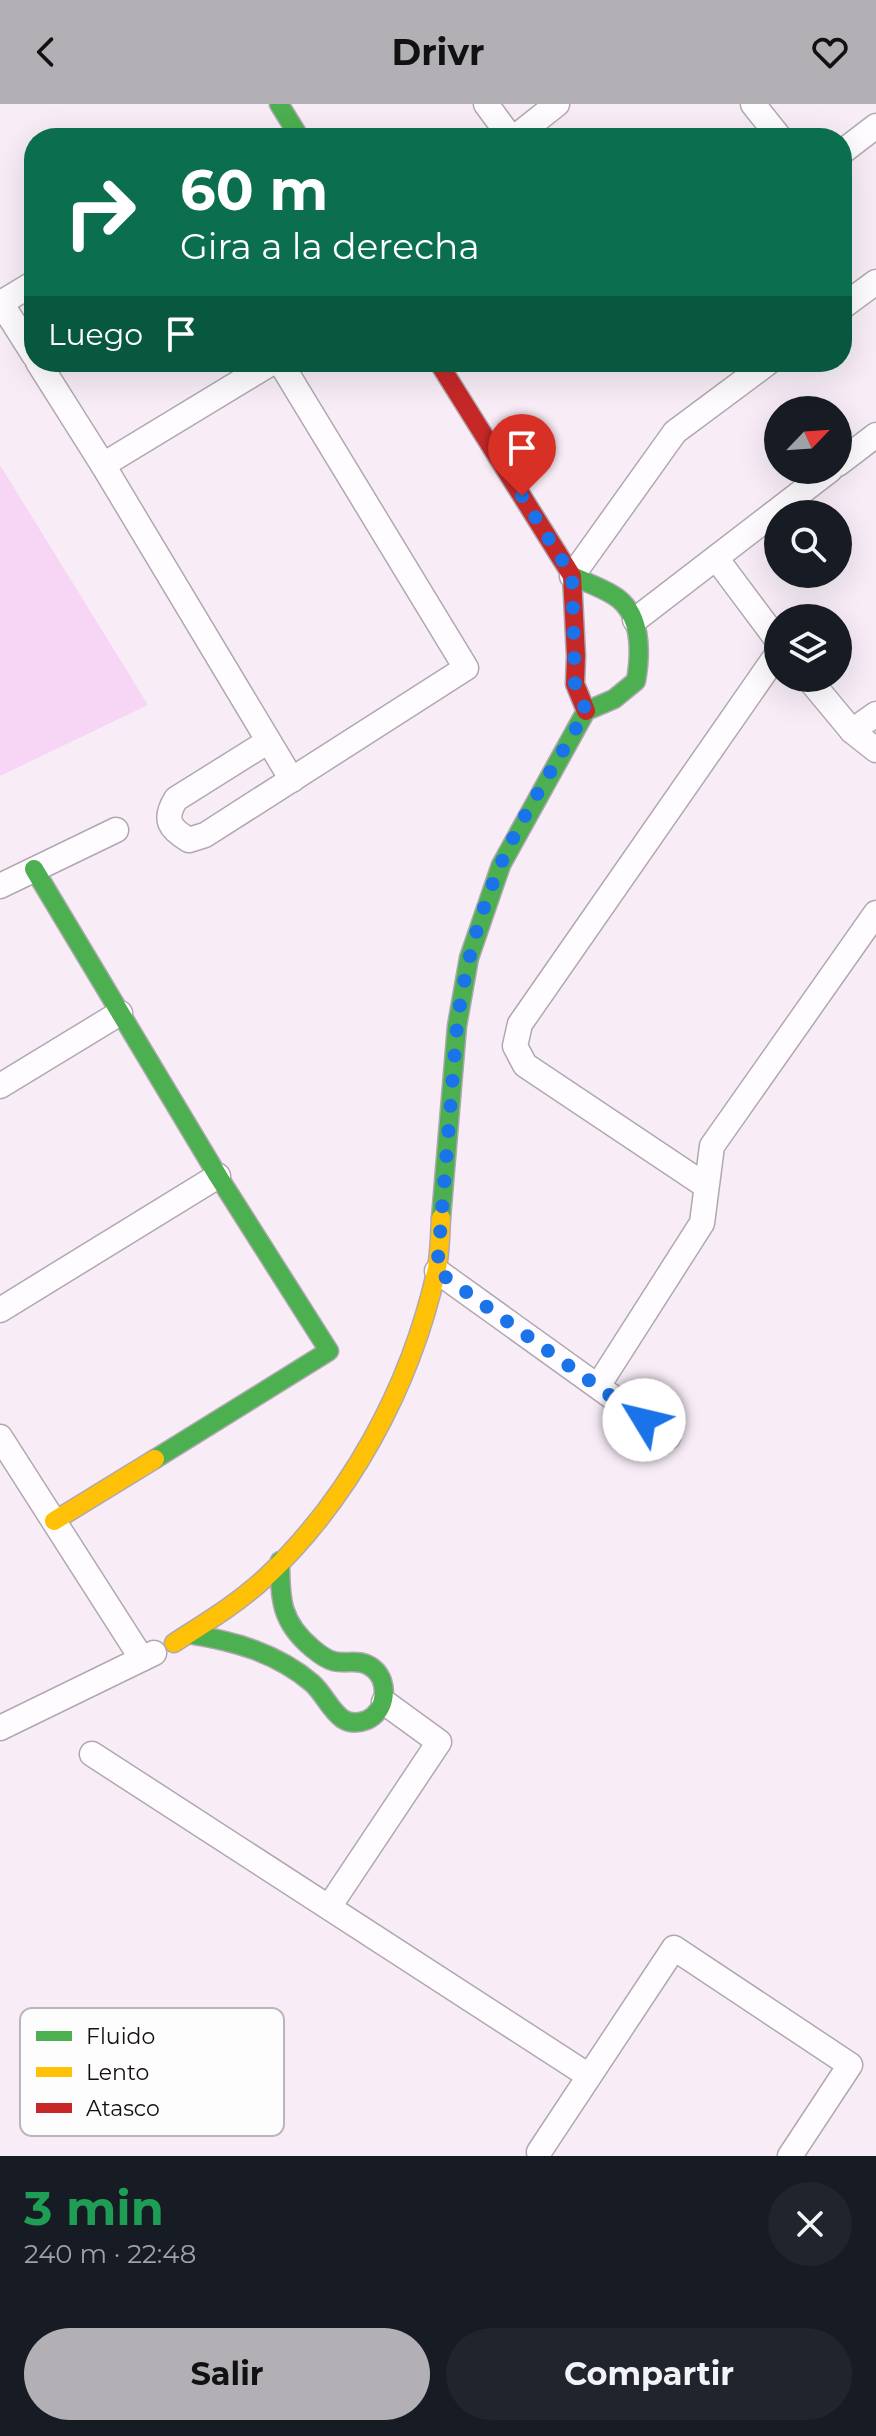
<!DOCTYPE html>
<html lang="es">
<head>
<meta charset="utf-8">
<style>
	:root { --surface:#171b24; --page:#20242c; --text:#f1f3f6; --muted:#9ea1a6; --accent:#b2b0b5 }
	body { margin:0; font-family:Montserrat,sans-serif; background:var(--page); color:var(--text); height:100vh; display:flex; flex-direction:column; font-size:30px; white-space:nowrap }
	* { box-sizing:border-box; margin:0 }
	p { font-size:26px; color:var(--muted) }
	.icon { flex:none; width:44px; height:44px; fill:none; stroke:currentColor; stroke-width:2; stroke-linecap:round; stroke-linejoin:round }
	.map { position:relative; height:2052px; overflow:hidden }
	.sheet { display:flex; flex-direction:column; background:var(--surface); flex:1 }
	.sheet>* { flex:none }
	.top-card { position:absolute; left:24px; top:24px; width:828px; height:244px; border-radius:32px; box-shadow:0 8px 32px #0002; background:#0b6e4f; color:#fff; overflow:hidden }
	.needle { width:52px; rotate:65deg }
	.buttons { position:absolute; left:764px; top:292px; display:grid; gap:16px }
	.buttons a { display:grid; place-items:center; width:88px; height:88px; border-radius:50%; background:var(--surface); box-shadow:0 8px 32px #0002; font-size:40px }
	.pin { position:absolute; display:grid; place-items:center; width:68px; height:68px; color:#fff; margin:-82px -34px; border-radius:50% 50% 50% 0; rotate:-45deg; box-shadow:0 0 8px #0007 }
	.pin .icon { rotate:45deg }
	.me { position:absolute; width:88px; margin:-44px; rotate:306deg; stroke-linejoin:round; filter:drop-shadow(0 0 6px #0008) }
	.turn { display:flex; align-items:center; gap:28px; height:168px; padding:0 24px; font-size:36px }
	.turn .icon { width:104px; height:104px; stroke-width:2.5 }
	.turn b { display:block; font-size:56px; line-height:68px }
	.then { display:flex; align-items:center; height:76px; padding:0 24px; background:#0003; gap:16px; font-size:30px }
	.round { display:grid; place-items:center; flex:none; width:84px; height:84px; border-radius:42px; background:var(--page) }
	.head { display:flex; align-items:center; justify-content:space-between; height:136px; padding:0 24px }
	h1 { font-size:48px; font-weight:700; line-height:60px; color:#1e9e55 }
	.action { display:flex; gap:16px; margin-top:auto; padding:16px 24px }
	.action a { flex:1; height:92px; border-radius:48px; background:var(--accent); color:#111; font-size:32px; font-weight:700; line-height:92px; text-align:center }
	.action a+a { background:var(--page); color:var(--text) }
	header { display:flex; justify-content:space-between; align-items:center; height:104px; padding:0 24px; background:var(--accent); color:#111; font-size:36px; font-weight:700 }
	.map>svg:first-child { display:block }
	.green { fill:#f6d6f4 }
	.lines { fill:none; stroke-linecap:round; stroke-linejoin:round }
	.street-casing { stroke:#b0a8b0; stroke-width:27 }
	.fast-casing { stroke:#b0a8b0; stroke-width:21 }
	.slow-casing { stroke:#b0a8b0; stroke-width:21 }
	.jam-casing { stroke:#b0a8b0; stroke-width:21 }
	.street { stroke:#fefcfe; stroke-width:24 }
	.fast { stroke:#4caf50; stroke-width:18 }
	.slow { stroke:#ffc107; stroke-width:18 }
	.jam { stroke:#c62828; stroke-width:18 }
	.route { stroke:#1a73e8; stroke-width:14; stroke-dasharray:0 25.2 }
	.key { fill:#fdfdfd; stroke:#b8b6b8; stroke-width:2 }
	.key-label { font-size:22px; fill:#160f16 }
</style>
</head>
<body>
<header><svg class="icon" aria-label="back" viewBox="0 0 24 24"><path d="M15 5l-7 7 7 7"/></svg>Drivr<svg class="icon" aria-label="heart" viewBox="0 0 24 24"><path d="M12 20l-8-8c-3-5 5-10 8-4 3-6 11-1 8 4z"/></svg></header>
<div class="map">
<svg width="876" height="2052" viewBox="0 0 876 2052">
	<rect width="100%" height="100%" fill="#f8edf7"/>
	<path class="green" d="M0,361L148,601L0,672Z"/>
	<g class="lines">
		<g class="street-casing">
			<g id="street">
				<path d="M486,0L511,34"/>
				<path d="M753,0L780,34"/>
				<path d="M514,34L557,0"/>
				<path d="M842,48L876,22"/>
				<path d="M34,179L1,199L34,251"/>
				<path d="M842,203L876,178"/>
				<path d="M38,258L103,361L292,676"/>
				<path d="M838,360L876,331"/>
				<path d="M103,361L273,258"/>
				<path d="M716,454L778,537"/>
				<path d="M572,472L675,328L769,258"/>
				<path d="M635,516L830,366"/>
				<path d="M808,574L852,627L876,646"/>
				<path d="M852,627L876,610"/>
				<path d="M267,638L176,695C163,716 170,725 189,736L205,731L466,564L280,258"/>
				<path d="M0,782L116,726"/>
				<path d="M0,982L120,909"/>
				<path d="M706,1082L525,961L515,942L520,920L778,549"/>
				<path d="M437,1167L668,1333"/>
				<path d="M0,1206L218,1072"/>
				<path d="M598,1282L702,1119L712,1042L876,809"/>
				<path d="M0,1333L142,1555"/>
				<path d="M0,1624L154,1549"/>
				<path d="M92,1650L589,1972"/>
				<path d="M329,1803L439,1638L384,1598"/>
				<path d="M539,2048L674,1844L850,1961L790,2052"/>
			</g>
		</g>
		<g class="fast-casing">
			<g id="fast">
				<path d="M279,0L300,34"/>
				<path d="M34,765L218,1072L329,1247L155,1355"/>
				<path d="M441,1114L457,922L469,854L501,761L586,607L614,595L636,577C641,548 642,508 613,491C600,483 585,478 572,472"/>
				<path d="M189,1530C234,1537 277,1549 312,1579C330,1595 337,1628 367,1616C387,1607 389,1578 374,1565C360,1553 347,1561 333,1557C325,1555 318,1549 312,1544C281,1518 280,1496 280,1457"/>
			</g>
		</g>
		<g class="slow-casing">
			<g id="slow">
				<path d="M54,1417L155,1355"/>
				<path d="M174,1539C205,1519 237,1500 264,1475C350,1395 410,1283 436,1169C440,1152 440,1132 441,1114"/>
			</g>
		</g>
		<g class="jam-casing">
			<path id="jam" d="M438,258L572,472L576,552L575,580L586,607"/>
		</g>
		<use href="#street" class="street"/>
		<use href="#fast" class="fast"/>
		<use href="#slow" class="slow"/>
		<use href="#jam" class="jam"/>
	</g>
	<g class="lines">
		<path class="route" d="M522,392L572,472L575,580L586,607C558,657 523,709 500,762C478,813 464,867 457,922L437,1167L644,1316"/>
	</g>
	<rect x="20" y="1904" width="264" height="128" rx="12" class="key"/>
	<rect x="36" y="1927" width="36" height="10" fill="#4caf50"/>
	<rect x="36" y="1963" width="36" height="10" fill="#ffc107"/>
	<rect x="36" y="1999" width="36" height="10" fill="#c62828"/>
	<g class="key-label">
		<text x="86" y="1940">Fluido</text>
		<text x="86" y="1976">Lento</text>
		<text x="86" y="2012">Atasco</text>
	</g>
</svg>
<div class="buttons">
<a><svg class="needle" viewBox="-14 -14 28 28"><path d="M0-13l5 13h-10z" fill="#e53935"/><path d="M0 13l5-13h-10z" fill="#9ea1a6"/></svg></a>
<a><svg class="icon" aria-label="search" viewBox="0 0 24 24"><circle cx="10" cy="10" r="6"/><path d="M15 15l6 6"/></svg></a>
<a><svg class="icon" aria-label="layers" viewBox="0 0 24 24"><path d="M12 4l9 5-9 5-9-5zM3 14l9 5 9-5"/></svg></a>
</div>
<div class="pin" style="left:522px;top:392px;background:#d93025"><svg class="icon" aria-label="arrive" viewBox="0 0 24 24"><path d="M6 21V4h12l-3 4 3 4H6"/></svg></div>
<svg class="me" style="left:644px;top:1316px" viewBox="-20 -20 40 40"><circle r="19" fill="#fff"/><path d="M0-13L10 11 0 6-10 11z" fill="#1a73e8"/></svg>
<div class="top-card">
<div class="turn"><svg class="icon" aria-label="right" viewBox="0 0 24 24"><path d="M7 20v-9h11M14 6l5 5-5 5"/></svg><div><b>60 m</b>Gira a la derecha</div></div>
<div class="then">Luego<svg class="icon" aria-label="arrive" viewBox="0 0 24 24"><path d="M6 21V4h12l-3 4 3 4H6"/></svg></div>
</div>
</div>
<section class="sheet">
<div class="head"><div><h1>3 min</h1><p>240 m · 22:48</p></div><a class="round"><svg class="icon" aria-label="close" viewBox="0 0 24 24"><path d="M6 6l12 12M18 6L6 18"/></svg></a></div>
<div class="action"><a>Salir</a><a>Compartir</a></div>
</section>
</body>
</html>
